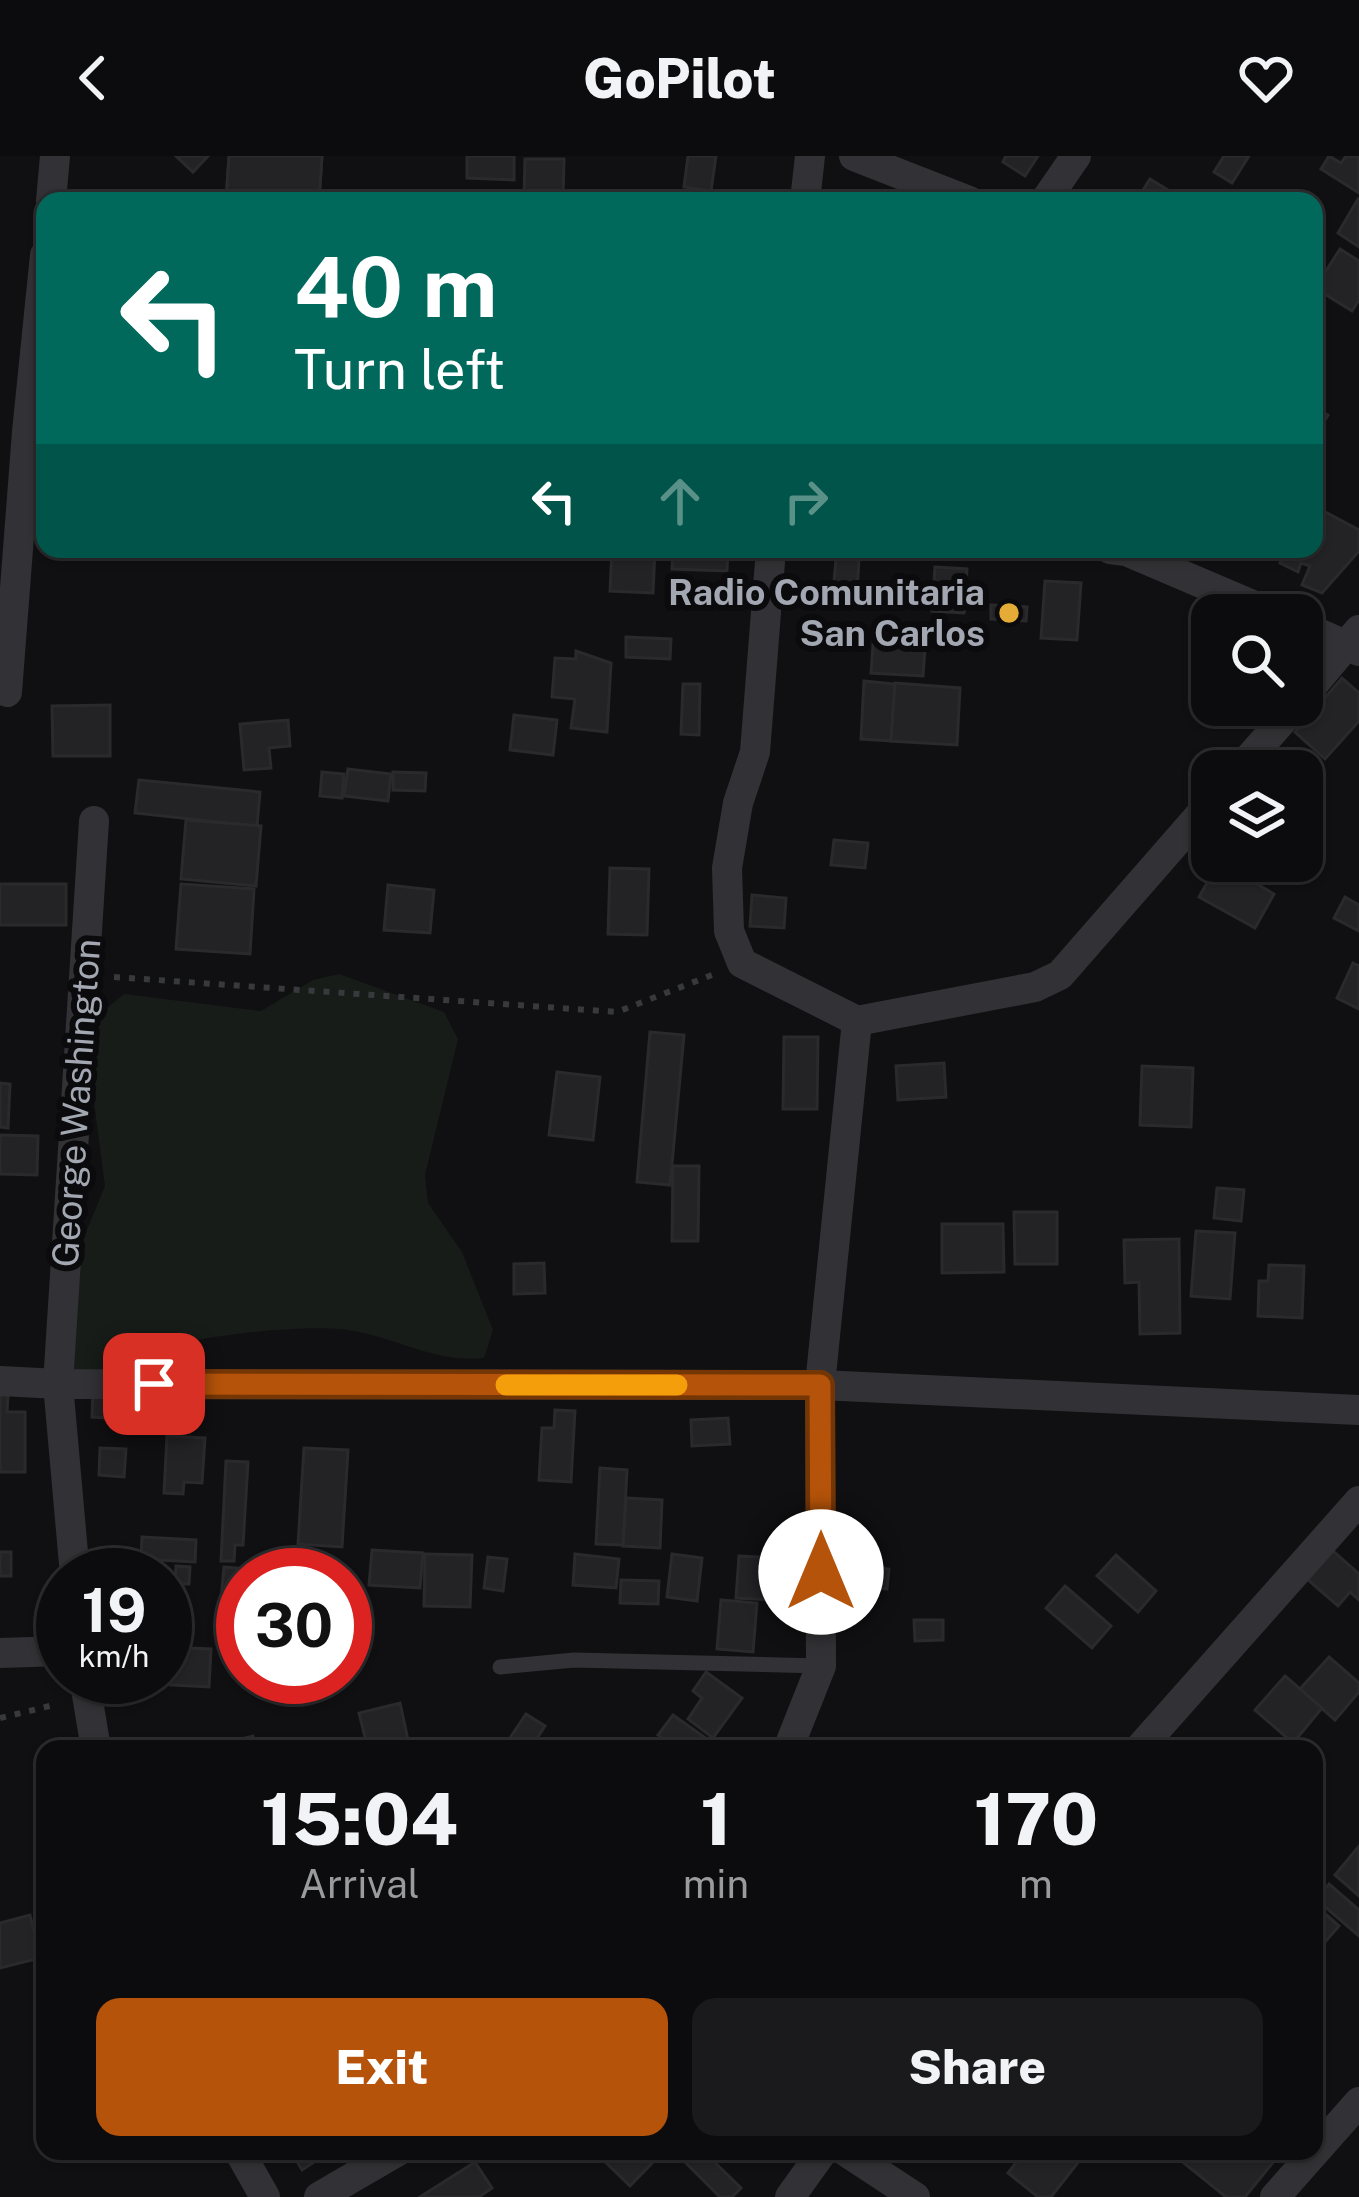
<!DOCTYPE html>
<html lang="en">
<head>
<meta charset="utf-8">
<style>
	:root { --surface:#0c0c0e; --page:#1a1a1c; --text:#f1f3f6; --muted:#9a9b9e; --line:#2c2c2e; --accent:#b45309 }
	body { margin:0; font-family:"Public Sans",sans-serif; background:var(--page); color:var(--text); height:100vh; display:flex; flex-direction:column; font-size:45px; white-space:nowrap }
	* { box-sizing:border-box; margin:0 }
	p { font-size:39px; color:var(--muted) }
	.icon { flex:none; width:66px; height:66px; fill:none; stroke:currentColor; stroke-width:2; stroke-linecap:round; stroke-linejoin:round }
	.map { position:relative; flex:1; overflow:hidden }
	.drawer { position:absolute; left:36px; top:1584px; width:1287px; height:420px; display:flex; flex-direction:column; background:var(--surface); border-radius:24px; box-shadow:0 3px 9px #0004,0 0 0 3px var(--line) }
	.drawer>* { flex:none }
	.top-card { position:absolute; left:36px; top:36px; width:1287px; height:366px; border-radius:24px; box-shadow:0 3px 9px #0004,0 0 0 3px var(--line); background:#00695c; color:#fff; overflow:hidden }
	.buttons { position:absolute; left:1191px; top:438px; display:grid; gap:24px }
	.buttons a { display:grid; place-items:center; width:132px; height:132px; border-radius:24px; background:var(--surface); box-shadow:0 3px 9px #0004,0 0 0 3px var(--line); font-size:60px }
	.speed { position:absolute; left:36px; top:1392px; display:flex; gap:24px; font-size:60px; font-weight:700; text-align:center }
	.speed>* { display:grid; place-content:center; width:156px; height:156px; border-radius:50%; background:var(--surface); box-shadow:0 3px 9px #0004,0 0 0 3px var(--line); line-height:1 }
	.speed small { font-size:30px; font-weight:400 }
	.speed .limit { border:18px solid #d22; background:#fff; color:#111 }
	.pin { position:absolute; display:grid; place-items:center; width:102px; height:102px; color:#fff; margin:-51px; border-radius:24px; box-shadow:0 6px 18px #0006 }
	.me { position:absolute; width:132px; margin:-66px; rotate:0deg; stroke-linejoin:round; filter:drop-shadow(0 0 9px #0008) }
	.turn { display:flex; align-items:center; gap:42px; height:252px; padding:0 60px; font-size:54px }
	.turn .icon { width:156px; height:156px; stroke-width:2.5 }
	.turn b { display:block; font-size:84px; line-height:102px }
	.lanes { display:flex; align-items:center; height:114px; padding:0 60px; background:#0003; justify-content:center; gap:60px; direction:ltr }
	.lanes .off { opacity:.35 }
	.eta { display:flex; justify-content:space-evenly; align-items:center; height:204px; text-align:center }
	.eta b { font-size:72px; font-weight:800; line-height:84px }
	.primary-button { display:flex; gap:24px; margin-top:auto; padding:24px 60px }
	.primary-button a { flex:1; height:138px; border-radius:24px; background:var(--accent); color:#fff; font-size:48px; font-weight:800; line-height:138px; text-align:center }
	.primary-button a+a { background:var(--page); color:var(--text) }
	header { display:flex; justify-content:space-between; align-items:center; height:156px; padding:0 60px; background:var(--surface); font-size:54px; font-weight:800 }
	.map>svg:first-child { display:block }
	.green { fill:#171c18 }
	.building { fill:#232326; stroke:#2a2a2d; stroke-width:3 }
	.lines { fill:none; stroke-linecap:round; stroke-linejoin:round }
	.path { stroke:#38393d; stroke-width:6; stroke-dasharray:6 9; stroke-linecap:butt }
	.lane { stroke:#323236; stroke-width:15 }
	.street { stroke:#323236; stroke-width:30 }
	.route-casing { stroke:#753606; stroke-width:30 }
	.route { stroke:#b45309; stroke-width:21 }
	.slow { stroke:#f59e0b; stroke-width:21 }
	.poi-dot { fill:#e4ab36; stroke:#0b0b0d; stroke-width:4.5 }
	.labels { text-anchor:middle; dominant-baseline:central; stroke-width:12; stroke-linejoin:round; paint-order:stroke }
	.poi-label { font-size:36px; font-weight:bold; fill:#a2a7b1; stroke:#0b0b0d; text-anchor:end }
	.street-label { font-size:36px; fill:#a2a7b1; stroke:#0b0b0d }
</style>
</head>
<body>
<header><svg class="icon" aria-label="back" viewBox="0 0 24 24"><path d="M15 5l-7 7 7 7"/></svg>GoPilot<svg class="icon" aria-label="heart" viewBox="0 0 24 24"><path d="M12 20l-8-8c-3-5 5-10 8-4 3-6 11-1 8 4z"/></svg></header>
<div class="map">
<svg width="1359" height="2041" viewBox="0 0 1359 2041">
	<rect width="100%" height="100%" fill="#101012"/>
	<path class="green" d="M339,818L444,856L458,883L425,1019L428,1047L462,1096L493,1174L484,1202C433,1207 396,1181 348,1174C308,1168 180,1179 146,1200C139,1205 132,1213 126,1219L70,1218L73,1108L105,1030L90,915L101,857L124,838L261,855L313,824Z"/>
	<g class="building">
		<path d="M176,0H208L193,16Z"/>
		<path d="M176,0H208L193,16Z"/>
		<path d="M229,0H322L319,45H226Z"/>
		<path d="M229,0H322L319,45H226Z"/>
		<path d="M467,0H514V24L467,22Z"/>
		<path d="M688,0H716L711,35L684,31Z"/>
		<path d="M1006,0H1038L1025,20L1003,6Z"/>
		<path d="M1224,0H1249L1232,27L1214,16Z"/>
		<path d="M1329,0L1341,7L1346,0H1359V37L1321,13Z"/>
		<path d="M525,3H564L563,42L524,41Z"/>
		<path d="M1150,23L1168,34L1161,45H1136Z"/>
		<path d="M1358,43L1359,44V91L1338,77Z"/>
		<path d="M1340,93L1359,105V144L1352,155L1315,132Z"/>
		<path d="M1314,252L1328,259L1316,279L1314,278Z"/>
		<path d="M1314,350L1359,374V395L1322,437L1302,429L1310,410L1301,407L1298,416L1280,407L1283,398L1270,394L1314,393Z"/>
		<path d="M316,393H357L356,401L315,396Z"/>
		<path d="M612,393H655L653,437L610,435Z"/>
		<path d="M673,393H728L727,415L672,413Z"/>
		<path d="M836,402L859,404L856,451L832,450Z"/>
		<path d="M935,411L967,413L964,457L932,455Z"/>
		<path d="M1045,425L1081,427L1077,484L1041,482Z"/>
		<path d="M991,449L1027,451L1026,465L991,463Z"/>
		<path d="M874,475L926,479L923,520L871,517Z"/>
		<path d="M626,481L671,483L670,503L626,501Z"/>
		<path d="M576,495L611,507L607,576L571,572L575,543L552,541L555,502L576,503Z"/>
		<path d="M1342,522L1359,537V565L1325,603L1295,576Z"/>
		<path d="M864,525L895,528L891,585L861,583Z"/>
		<path d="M895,527L960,532L957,589L891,585Z"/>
		<path d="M683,528H700L699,579L681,578Z"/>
		<path d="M110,549V600H53L52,550Z"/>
		<path d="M514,559L557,564L553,599L510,594Z"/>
		<path d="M288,564L290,590L269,592L271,612L244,614L240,568Z"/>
		<path d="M348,613L391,618L388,645L344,640Z"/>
		<path d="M322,616L344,618L342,642L320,640Z"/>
		<path d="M393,616L426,617L425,635L393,634Z"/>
		<path d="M139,624L260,636L257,670L135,657Z"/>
		<path d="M186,664L261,670L256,730L181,723Z"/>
		<path d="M834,684L868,687L865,712L831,709Z"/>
		<path d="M1219,706L1274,738L1255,772L1199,741Z"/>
		<path d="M610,712L649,713L647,779L608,778Z"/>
		<rect x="0" y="728" width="66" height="41"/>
		<path d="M181,728L254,733L250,798L176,793Z"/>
		<path d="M388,729L434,734L430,777L384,774Z"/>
		<path d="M752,739L786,742L784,772L750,770Z"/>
		<path d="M1345,741L1359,749V775L1334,762Z"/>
		<path d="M1353,807L1359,810V853L1337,842Z"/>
		<path d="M650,876L684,879L670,1029L637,1026Z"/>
		<path d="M784,881H818L817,953H783Z"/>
		<path d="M944,907L946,941L898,944L896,910Z"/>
		<path d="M1142,910L1193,912L1191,971L1140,969Z"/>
		<path d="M557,916L600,921L593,984L549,979Z"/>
		<path d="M0,927L10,928L8,972L0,971Z"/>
		<path d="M0,979L38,980L37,1019L0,1018Z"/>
		<path d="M673,1010H699L698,1085H672Z"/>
		<path d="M1217,1032L1244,1034L1241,1065L1214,1062Z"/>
		<path d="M1014,1056H1057V1108H1015Z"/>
		<path d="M942,1068H1003L1004,1116L942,1117Z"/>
		<path d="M1196,1075L1235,1077L1230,1143L1191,1140Z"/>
		<path d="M1179,1083L1180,1177L1140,1178L1139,1126L1125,1127L1124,1084Z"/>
		<path d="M544,1107L545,1137L514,1138V1108Z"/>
		<path d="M1269,1109L1304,1110L1302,1162L1258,1160L1259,1125H1268Z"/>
		<path d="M93,1234L138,1236L136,1264L92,1261Z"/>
		<path d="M0,1239H8L7,1256H25V1316H0Z"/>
		<path d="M555,1254L575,1255L571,1326L539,1324L542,1272H554Z"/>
		<path d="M728,1262L730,1288L692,1290L691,1264Z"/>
		<path d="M167,1280L205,1282L202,1327L184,1326L183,1338L164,1337Z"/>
		<path d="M100,1292L126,1293L124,1321L99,1319Z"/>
		<path d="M304,1292L348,1294L342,1391L298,1388Z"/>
		<path d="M226,1305L248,1306L243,1389H235L234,1405H221Z"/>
		<path d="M600,1312L627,1314L623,1389L596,1388Z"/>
		<path d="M626,1342L662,1344L660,1392L623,1390Z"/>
		<path d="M142,1381L196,1384L195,1406L141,1403Z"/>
		<path d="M372,1394L423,1397L420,1432L369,1429Z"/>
		<path d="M1332,1394L1359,1418V1444L1350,1436L1338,1450L1307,1423Z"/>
		<path d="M278,1395L302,1398L299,1419H276Z"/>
		<rect x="0" y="1396" width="11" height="24"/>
		<path d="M425,1398L472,1399L470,1451L424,1450Z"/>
		<path d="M575,1398L619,1403L616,1432L573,1429Z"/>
		<path d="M672,1398L702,1402L697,1445L667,1441Z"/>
		<path d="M1116,1399L1156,1435L1138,1456L1097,1420Z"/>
		<path d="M739,1400L795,1403L793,1445L736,1442Z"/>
		<path d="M488,1401L507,1403L503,1435L484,1432Z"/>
		<path d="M176,1410L190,1411L189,1428H175Z"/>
		<path d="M224,1411L247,1413V1419H243V1445L221,1443Z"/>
		<path d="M871,1411L889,1413L887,1433L869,1431Z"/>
		<path d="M621,1424L659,1425L658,1448L620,1447Z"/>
		<path d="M1065,1430L1111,1470L1092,1492L1046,1452Z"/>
		<path d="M721,1444L757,1447L753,1496L717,1493Z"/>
		<path d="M914,1464H943V1484L915,1485Z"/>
		<path d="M165,1491L211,1493L209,1531L156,1528L157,1521H165Z"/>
		<path d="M1329,1501L1359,1527V1536L1335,1564L1300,1533Z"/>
		<path d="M706,1516L742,1542L713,1582L688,1563L702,1542L693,1535Z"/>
		<path d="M1285,1520L1322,1552L1293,1587L1255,1554Z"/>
		<path d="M400,1547L410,1593H368L359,1557Z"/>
		<path d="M526,1558L545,1570L530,1593H508L504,1591Z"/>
		<path d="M673,1559L721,1593H677L658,1579Z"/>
		<path d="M253,1580L256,1593H221L220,1588Z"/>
		<path d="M1359,1690V1740L1335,1719Z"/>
		<path d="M1329,1728L1359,1754V1780L1316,1743Z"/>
		<path d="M1314,1748L1339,1770L1318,1794L1314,1790Z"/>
		<path d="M30,1759L40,1802L0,1812V1767Z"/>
		<path d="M291,1995H331L302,2014Z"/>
		<path d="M594,1995H651L658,2001L630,2030Z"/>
		<path d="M698,1995H703L741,2032L732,2041H720L686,2007Z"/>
		<path d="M1025,1995H1087L1051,2041H1038L1008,2017Z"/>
		<path d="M1169,1995H1264L1275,2004L1245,2041H1226Z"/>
		<path d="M475,2006L492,2032L479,2041H420Z"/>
	</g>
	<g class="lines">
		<g class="path">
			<path d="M114,821L617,856L717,817"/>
			<path d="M0,1562L58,1548"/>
		</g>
		<path class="lane" d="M500,1511L574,1504L821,1510"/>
		<g class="street">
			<path d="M854,0L969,45"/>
			<path d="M51,45L55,0"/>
			<path d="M805,45L810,0"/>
			<path d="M1045,45L1076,0"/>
			<path d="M771,393L755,596L738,647L727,712L729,775L742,807L857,865L1035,831L1060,819L1212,645"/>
			<path d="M1110,393L1126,395L1276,459"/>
			<path d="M1302,470L1359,495"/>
			<path d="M7,536L27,276L45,99"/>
			<path d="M1302,542L1359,474"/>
			<path d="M1238,615L1296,549"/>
			<path d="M0,1225L58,1228L820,1229L1359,1254"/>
			<path d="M75,1419L58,1228L94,665"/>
			<path d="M0,1497L63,1495"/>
			<path d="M84,1521L96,1593"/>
			<path d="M788,1593L821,1510L820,1229L857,865"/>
			<path d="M1139,1593L1359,1345"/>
			<path d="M239,1995L265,2041"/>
			<path d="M845,1995L915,2041"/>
			<path d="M319,2041L398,1995"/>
			<path d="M790,2041L823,1995"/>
			<path d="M1275,2041L1359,1946"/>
		</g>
	</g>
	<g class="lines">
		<g class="route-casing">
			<path id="route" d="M154,1228L820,1229L821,1416"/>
		</g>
		<use href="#route" class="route"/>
		<path class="slow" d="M506,1229H677"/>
	</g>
	<circle class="poi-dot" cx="1009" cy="457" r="12"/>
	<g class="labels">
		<g class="poi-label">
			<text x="985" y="436">Radio Comunitaria<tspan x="985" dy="41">San Carlos</tspan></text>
		</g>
		<g class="street-label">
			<text transform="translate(76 947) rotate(-86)">George Washington</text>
		</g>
	</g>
</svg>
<div class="buttons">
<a><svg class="icon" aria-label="search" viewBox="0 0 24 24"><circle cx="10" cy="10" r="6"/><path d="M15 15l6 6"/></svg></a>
<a><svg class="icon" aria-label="layers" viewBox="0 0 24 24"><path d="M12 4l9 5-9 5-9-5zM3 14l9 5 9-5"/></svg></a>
</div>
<div class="speed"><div>19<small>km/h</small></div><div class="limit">30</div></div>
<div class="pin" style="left:154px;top:1228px;background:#d93025"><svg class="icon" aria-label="arrive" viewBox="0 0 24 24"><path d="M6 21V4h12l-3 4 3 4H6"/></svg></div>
<svg class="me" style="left:821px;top:1416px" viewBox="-20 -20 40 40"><circle r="19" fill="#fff"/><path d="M0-13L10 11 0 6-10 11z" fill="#b45309"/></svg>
<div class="top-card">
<div class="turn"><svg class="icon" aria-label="left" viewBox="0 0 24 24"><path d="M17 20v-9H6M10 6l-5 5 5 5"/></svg><div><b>40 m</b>Turn left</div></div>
<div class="lanes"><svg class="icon" aria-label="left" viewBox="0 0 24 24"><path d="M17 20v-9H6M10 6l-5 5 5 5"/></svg><svg class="icon off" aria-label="ahead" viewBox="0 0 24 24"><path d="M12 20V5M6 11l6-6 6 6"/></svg><svg class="icon off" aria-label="right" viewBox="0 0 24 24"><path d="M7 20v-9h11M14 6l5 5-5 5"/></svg></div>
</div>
<section class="drawer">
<div class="eta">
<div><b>15:04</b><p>Arrival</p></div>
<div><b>1</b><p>min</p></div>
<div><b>170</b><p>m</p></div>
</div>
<div class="primary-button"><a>Exit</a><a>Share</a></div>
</section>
</div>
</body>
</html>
